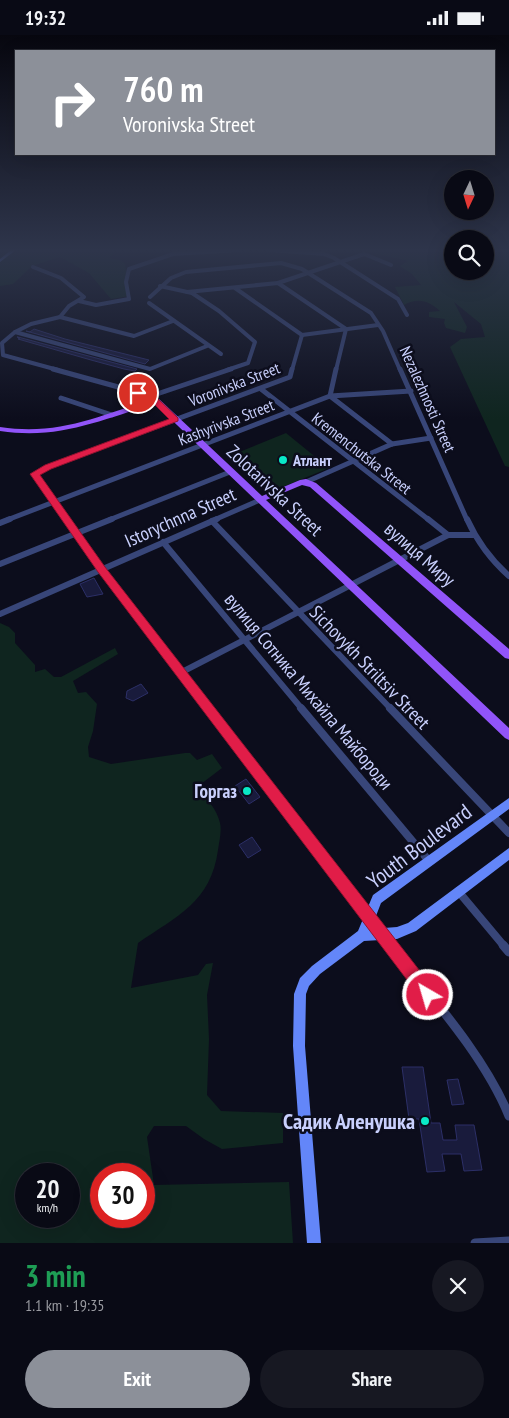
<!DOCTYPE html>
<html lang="en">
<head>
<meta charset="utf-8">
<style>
	:root { --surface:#090a15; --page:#171822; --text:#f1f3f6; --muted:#999aa0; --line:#292b34; --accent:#8c9099 }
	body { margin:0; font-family:"PT Sans Narrow",sans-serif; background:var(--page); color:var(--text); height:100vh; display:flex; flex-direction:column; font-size:19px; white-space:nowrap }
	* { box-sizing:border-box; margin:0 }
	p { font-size:16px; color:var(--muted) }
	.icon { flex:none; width:28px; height:28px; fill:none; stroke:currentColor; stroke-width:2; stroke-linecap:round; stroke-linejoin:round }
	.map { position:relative; height:1208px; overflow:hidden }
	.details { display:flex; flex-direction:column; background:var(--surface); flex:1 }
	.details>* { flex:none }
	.banner { position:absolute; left:15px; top:15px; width:480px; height:105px; border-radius:0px; box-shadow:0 5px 20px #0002,0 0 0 1px var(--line); background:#8c9099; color:#fff; overflow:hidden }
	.needle { width:32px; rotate:184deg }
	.buttons { position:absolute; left:444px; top:135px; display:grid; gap:10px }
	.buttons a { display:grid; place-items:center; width:50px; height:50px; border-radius:50%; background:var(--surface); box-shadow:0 5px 20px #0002,0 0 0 1px var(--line); font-size:25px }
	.speed { position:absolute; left:15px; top:1128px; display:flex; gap:10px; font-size:25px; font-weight:700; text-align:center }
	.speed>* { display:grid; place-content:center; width:65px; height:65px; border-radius:50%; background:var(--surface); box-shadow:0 5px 20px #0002,0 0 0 1px var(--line); line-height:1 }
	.speed small { font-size:12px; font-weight:400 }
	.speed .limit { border:8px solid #d22; background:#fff; color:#111 }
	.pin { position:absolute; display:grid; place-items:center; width:42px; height:42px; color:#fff; margin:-21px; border:2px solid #fff; border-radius:50%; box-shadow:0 1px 5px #0007 }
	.me { position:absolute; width:55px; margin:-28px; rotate:322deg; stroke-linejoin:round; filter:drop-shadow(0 0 4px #0008) }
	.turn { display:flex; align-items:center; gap:18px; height:105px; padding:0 25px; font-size:22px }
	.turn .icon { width:65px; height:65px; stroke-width:2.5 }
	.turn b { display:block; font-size:35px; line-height:42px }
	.round { display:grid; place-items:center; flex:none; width:52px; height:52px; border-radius:26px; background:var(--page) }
	.summary { display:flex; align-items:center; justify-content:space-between; height:85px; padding:0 25px }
	h1 { font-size:30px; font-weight:800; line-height:38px; color:#1e9e55 }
	.action { display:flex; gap:10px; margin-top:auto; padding:10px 25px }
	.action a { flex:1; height:58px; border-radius:30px; background:var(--accent); color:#fff; font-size:20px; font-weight:800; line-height:58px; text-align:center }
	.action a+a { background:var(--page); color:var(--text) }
	.status { display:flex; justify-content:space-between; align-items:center; height:35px; padding:0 25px; background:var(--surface); direction:ltr }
	.status svg { height:14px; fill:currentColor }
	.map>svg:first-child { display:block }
	.green { fill:#0f251f; fill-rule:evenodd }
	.building { fill:#191b3c; stroke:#2c2f67 }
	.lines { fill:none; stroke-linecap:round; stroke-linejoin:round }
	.street-far4 { stroke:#384679; stroke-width:4 }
	.street-far3 { stroke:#384679; stroke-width:5 }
	.street-far2 { stroke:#384679; stroke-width:6 }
	.street-far1 { stroke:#384679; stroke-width:8 }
	.street { stroke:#384679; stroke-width:9 }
	.secondary { fill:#6386f9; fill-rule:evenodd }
	.primary { fill:#9154f9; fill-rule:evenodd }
	.route { fill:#e11d48; stroke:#92132f }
	.poi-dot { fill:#09e9c7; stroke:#0c0d1c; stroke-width:2 }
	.labels { text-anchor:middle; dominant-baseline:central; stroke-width:5; stroke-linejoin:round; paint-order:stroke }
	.far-street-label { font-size:16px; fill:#c9d0fd; stroke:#0c0d1c }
	.far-poi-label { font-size:16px; font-weight:bold; fill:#c9d0fd; stroke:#0c0d1c; text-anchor:start }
	.street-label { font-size:19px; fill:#c9d0fd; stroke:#0c0d1c }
	.poi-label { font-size:19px; font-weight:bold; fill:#c9d0fd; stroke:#0c0d1c; text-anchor:end }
	.near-street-label { font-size:22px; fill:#c9d0fd; stroke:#0c0d1c }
	.near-poi-label { font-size:22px; font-weight:bold; fill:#c9d0fd; stroke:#0c0d1c; text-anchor:end }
</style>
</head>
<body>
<div class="status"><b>19:32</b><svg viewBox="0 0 49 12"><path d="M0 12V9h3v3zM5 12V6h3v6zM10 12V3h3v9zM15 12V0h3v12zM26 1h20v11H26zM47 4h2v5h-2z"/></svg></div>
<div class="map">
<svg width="509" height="1208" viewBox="0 0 509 1208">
	<rect width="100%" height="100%" fill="#0c0d1c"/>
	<g class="green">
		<path d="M0,215H116L109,223L120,225L125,229L130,261L111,264L89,238L60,222L32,231L13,249L0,251Z"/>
		<path d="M357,215H452V236H485V215H509V432L505,431L450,312L461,304L485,302L481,289L454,267L467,292L465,298L446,293L444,288L445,284L429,282V277L440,276C429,266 418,262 404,270L395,252L421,250L412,239L400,231L408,226C391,222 374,218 357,215Z"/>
		<path d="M286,398L329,433L280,453L237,418Z"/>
		<path d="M0,588L9,592L15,598V608L35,630V637L45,634L54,642H61L115,613L118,619L73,646L78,658L86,657L97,669L93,696L88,712L89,722L111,729L185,718H190L197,725L212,719L222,733L197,752C206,763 217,774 220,788C222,796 219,807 218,815C211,867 177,881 138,908L131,953L198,940L206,929L213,928L207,960L209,1004L207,1060L221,1076L283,1078V1108L222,1114L204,1104L186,1091H154L147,1102L154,1150L289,1147L293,1208H0ZM26,1139H69V1181H26ZM101,1139H144V1181H101Z"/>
	</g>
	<g class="building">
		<path d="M34,294L65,304L149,325L145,329L26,296L30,297Z"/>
		<path d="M17,302H18L137,334L135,336L124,334L91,325L18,304L20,303Z"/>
		<path d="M94,543L103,559L87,562L80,549Z"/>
		<path d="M141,649L148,658L133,666L126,663L127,656Z"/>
		<path d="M246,744L260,762L249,769L235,751Z"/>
		<path d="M252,802L261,815L248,823L239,810Z"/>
		<path d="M402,1032H423L431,1088H440L443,1105H457L455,1090H474L482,1135L464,1136L461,1119H442L445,1136L427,1137L419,1084H409Z"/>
		<path d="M458,1044L464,1069L452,1070L447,1045Z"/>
	</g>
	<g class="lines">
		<g class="street-far4">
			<path d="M270,215L324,219L334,223L398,264L407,280"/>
			<path d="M33,232L61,243L84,262L69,271L60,282"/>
			<path d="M278,248L364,219L391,230"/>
			<path d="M160,251L192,258L219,276L255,307L248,328L227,335"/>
			<path d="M235,253L302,300"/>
			<path d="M187,257L278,248L346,294L336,335"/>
			<path d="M150,262L171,243L186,237L281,228L302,234L371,278L383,296L400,335"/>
			<path d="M79,266L96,270L129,264L126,247L129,234L173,219L240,215"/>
			<path d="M149,268L221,319"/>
			<path d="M15,297L150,334L207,311"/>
			<path d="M302,300L378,290"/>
			<path d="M58,335L3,320L2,308L15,297L31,289L60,282L134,301L173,286"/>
			<path d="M292,335L302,300"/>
		</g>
		<g class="street-far3">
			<path d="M53,334L151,361L156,366"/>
			<path d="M336,334L330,361L392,409"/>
			<path d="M400,334L467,485"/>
			<path d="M261,354L429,485"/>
			<path d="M151,361L231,334"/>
			<path d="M61,363L112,380"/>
			<path d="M306,447L392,409L431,403"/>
			<path d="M7,485L330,361L411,356"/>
			<path d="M67,485L35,439L48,432L290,342L292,334"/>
			<path d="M109,485L230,437"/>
			<path d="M214,485L260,465"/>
		</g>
		<g class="street-far2">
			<path d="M66,484L102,535L209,674"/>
			<path d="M428,484L448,500"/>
			<path d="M467,484C477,506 491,525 509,541"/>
			<path d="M212,486L391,674"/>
			<path d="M0,488L10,484"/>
			<path d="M163,507L302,674"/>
			<path d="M0,529L112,484"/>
			<path d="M0,579L217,484"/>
			<path d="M182,637L448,500H474"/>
		</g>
		<g class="street-far1">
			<path d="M208,673L391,911"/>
			<path d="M301,673L429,826"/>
			<path d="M390,673L509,798"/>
			<path d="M458,856L504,911"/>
		</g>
		<g class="street">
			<path d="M390,910C431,962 484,1020 509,1081"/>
			<path d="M503,910L509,917"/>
			<path d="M475,1208L509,1206"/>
		</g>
		<g class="secondary">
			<path d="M11,215H16L0,227V224Z"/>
			<path d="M509,763V774L381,868L371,894L397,892L408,888L509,813V825L416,896L397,904L364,906L320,939L309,951L306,959L305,1011L321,1208H307L293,1011L294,959L300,943L312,931L358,896L373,860Z"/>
		</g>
		<path class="primary" d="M153,364H159L262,461L300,445L306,444L316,448L509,614V624L505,623L310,452L302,450L266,465L509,693V705L505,703L155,369C99,385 60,405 0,396V392C59,401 98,381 153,364Z"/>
	</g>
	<linearGradient id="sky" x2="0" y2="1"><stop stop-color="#07070f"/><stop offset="0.56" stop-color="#2e354b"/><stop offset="1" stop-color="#2e354b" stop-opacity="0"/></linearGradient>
	<rect width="509" height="384" fill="url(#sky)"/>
	<path class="route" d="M138,355L154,360L178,383V386L51,434L40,440L105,532L434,954L436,960L434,966L428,968L423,966L98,537L30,439L45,430L169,384L148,363L135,359L134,358Z"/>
	<g class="poi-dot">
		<circle cx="283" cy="425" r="5"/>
		<circle cx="247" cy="756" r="5"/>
		<circle cx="425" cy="1086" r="5"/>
	</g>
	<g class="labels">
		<g class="far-street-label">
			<text transform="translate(234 349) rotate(-21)">Voronivska Street</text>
			<text transform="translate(428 364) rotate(66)">Nezalezhnosti Street</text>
			<text transform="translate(226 387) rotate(-21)">Kashyrivska Street</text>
			<text transform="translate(362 418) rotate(38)">Kremenchutska Street</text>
		</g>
		<g class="far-poi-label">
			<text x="293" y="425">Атлант</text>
		</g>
		<g class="street-label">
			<text transform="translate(275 455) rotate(43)">Zolotarivska Street</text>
			<text transform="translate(180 482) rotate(-24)">Istorychnna Street</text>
			<text transform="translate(420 519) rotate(41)">вулиця Миру</text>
			<text transform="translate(370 632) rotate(46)">Sichovykh Striltsiv Street</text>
			<text transform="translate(309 656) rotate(50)">вулиця Сотника Михайла Майбороди</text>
		</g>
		<g class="poi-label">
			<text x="237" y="756">Горгаз</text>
		</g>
		<g class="near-street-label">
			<text transform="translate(419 811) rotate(-37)">Youth Boulevard</text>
		</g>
		<g class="near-poi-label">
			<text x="415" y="1086">Садик Аленушка</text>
		</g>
	</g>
</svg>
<div class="buttons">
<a><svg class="needle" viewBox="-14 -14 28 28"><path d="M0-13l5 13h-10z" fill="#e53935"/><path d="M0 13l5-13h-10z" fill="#999aa0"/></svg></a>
<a><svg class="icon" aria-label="search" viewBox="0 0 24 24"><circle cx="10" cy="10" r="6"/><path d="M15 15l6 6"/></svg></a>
</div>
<div class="speed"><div>20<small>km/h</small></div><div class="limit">30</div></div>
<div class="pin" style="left:138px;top:358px;background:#d93025"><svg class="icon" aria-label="arrive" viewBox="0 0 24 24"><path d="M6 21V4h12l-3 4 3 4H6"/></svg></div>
<svg class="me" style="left:428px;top:960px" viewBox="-20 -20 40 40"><circle r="17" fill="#e11d48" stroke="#fff" stroke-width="3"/><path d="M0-11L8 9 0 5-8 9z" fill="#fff"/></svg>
<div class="banner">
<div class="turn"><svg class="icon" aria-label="right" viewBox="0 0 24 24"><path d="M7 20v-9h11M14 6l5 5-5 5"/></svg><div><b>760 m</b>Voronivska Street</div></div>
</div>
</div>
<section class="details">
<div class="summary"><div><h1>3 min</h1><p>1.1 km · 19:35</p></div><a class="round"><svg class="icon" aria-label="close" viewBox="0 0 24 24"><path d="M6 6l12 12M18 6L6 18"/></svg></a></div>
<div class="action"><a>Exit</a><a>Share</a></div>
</section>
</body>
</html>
